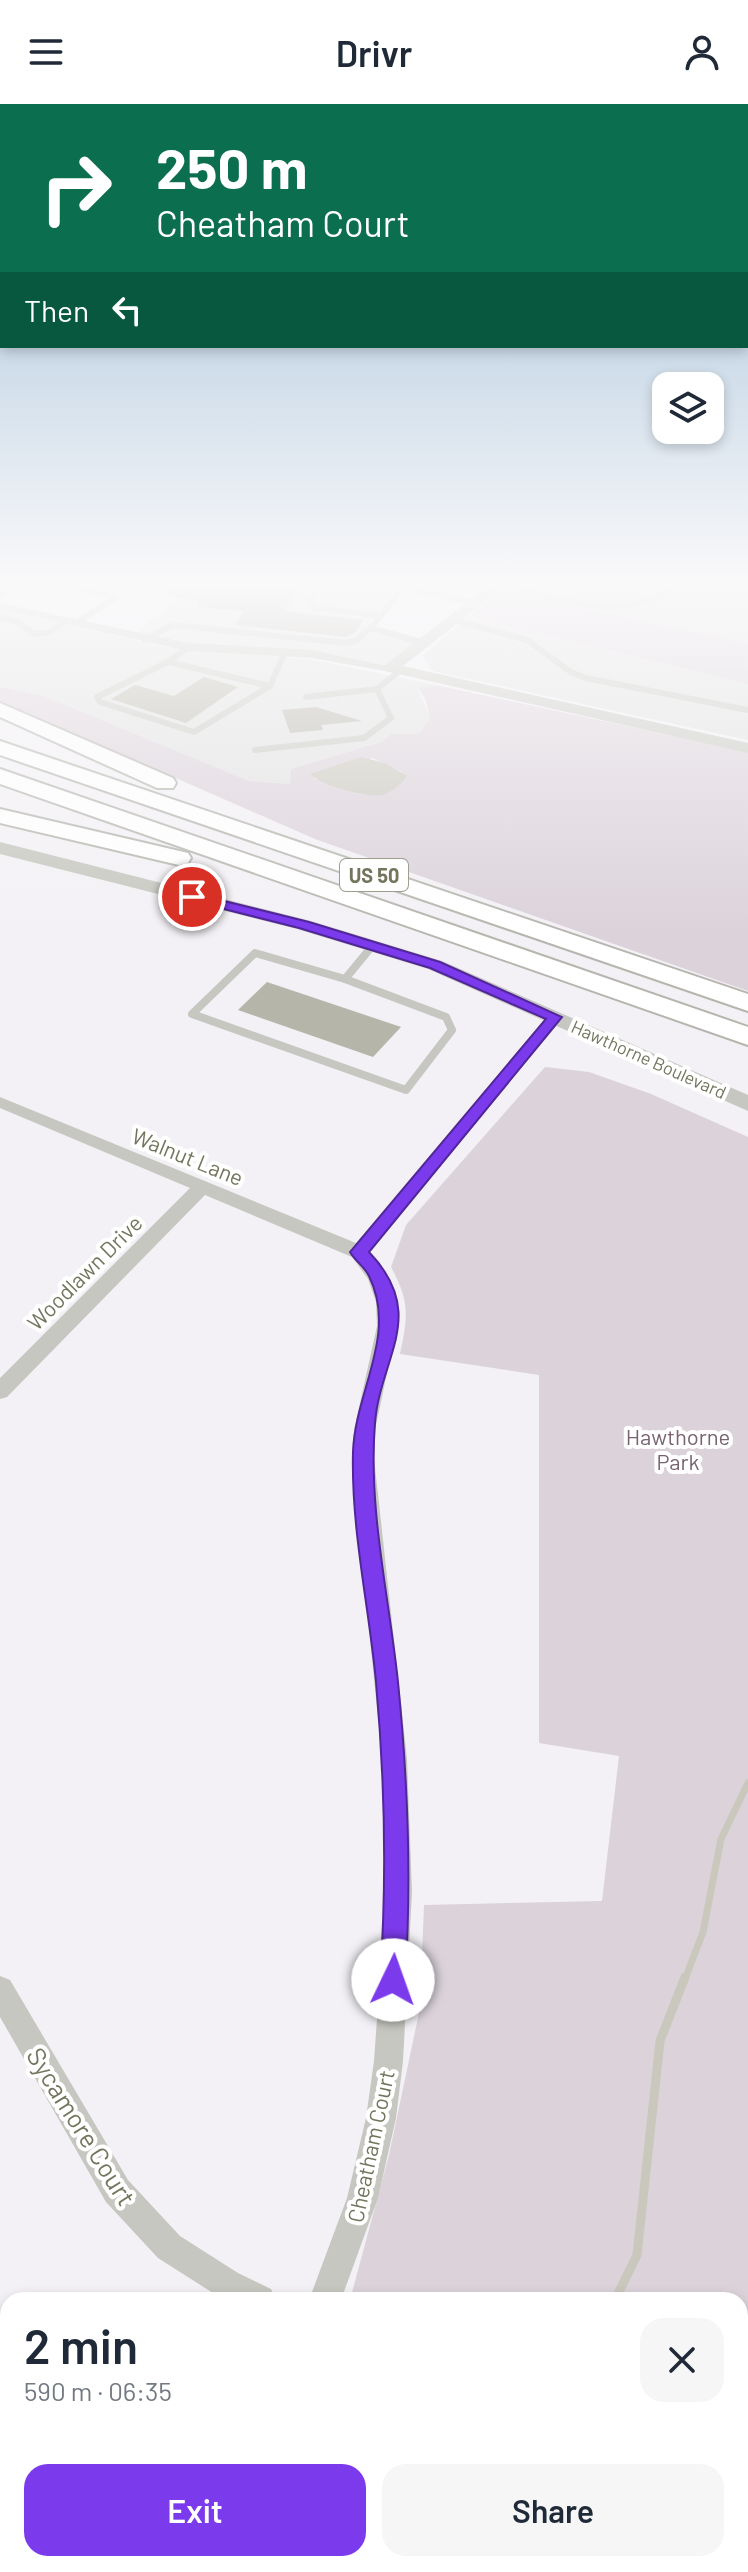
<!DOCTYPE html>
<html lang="en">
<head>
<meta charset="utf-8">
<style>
	:root { --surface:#fff; --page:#f6f6f7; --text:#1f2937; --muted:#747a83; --accent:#7c3aed }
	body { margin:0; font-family:Barlow,sans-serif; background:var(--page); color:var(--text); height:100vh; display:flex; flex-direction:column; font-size:30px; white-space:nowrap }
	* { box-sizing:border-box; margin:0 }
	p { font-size:26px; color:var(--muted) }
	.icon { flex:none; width:44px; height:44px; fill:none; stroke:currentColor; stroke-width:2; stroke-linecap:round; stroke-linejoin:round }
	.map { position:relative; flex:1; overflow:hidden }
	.sheet { position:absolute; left:0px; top:2188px; width:748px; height:280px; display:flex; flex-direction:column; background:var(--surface); border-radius:24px 24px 0 0; box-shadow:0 4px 12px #0003 }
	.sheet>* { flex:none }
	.banner { position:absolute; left:0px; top:0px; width:748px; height:244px; box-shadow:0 4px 12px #0003; background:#0b6e4f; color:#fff; overflow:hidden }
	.controls { position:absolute; left:652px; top:268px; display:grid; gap:16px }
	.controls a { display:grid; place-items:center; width:72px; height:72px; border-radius:16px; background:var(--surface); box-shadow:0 4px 12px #0003; font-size:40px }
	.pin { position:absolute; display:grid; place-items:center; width:68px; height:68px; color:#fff; margin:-34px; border:4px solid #fff; border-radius:50%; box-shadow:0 2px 8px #0007 }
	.me { position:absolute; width:88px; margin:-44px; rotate:3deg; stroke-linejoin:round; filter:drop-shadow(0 0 6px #0008) }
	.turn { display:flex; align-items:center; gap:28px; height:168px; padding:0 24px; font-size:36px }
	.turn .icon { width:104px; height:104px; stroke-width:2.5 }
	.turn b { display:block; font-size:56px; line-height:68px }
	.then { display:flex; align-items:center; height:76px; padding:0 24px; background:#0003; gap:16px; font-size:30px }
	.round { display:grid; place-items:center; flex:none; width:84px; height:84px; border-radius:24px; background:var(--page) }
	.overview { display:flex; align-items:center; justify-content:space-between; height:136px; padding:0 24px }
	h1 { font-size:48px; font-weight:600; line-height:60px }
	.action { display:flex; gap:16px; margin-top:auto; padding:16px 24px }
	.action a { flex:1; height:92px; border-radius:24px; background:var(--accent); color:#fff; font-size:32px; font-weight:600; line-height:92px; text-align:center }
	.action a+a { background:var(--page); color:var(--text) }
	header { display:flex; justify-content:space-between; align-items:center; height:104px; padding:0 24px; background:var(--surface); font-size:36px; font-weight:600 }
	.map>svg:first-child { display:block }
	.built { fill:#e3e2e2 }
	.green { fill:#dbd2da; fill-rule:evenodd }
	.water { fill:#cac8bd }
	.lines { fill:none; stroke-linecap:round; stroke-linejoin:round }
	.stream-far1 { stroke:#cac8bd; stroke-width:7 }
	.stream { stroke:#cac8bd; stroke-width:9 }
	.building { fill:#b6b5a9 }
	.trunk-casing { stroke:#b6b6af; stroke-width:4 }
	.service-far1 { stroke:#c6c7c0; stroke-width:6 }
	.service { stroke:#c6c7c0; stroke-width:8 }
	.minor { fill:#c6c7c0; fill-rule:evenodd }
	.tertiary { fill:#c6c7c0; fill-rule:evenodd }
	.trunk { fill:#fff; fill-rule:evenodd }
	.route { fill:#7c3aed; stroke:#51269a; stroke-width:2 }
	.labels { text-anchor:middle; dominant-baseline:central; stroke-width:8; stroke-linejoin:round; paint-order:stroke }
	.far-street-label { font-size:18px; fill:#74755d; stroke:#fff }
	.shield { fill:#fff; stroke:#9e9e8e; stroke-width:2 }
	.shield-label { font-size:20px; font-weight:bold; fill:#74755d }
	.street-label { font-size:22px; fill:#74755d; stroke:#fff }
	.park-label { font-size:22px; fill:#786370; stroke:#fff }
	.near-street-label { font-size:26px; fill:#74755d; stroke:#fff }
</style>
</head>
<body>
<header><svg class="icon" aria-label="menu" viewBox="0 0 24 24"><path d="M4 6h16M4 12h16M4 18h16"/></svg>Drivr<svg class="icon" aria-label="person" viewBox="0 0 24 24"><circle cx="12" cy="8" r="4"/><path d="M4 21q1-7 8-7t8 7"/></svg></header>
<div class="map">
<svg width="748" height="2468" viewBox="0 0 748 2468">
	<rect width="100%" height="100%" fill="#f3f1f5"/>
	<g class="built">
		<path d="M193,484H403L369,516L372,522L419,538L389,562H378L335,553L188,543L134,530Z"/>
		<path d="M504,484H748V540L502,486Z"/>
		<path d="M0,505L166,543L313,556L436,581L418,585L430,614L419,630H391L381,638L291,665L290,680L249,677L44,592L0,583Z"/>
		<path d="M469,512L748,580V636L433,567L422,552Z"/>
	</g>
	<g class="green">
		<path d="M502,486L748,540V580L469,512Z"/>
		<path d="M436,581L748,648V887L315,735L0,597V583L44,592L249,677L290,680L291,665L381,638L391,630H419L430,614L425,595L418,584ZM372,654L402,668L360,690L313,674Z"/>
		<path d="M545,963L589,968L651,990L748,1033V2468H499L503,2460H740V2196H350L389,2051L420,1904L424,1801L602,1797L619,1652L539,1639V1271L400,1250C408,1212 410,1198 391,1163L406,1121Z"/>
	</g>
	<path class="water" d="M361,653L385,659L407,672C401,680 392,688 382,691C366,694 320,681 310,670Z"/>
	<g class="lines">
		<path class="stream-far1" d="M685,1875L703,1828L721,1735L748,1679"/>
		<g class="stream">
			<path d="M615,2196L637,2151L660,1937L685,1873"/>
			<path d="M483,2468L487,2460"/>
		</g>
	</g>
	<g class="building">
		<path d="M166,484H298L284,507L363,516L357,527L346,533L235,521L244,507L197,503L200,498L165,491Z"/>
		<path d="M204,573L238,583L186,619L111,595L135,581L174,592Z"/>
		<path d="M316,603L362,617L321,621L323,626L290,629L282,606Z"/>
		<path d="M267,878L401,923L373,953L238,906Z"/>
	</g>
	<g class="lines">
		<g class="trunk-casing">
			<g id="trunk">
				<path d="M0,599L173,674L176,679L173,684H157L0,613Z"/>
				<path d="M0,637L748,890V907L0,651Z"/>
				<path d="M0,665L748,923V941L0,680Z"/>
				<path d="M0,705L188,749L191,754L188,759L179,761L0,719Z"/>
			</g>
		</g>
		<g class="service-far1">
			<path d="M73,484L116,493L76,519"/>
			<path d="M319,484L309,498L313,503L379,512"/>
			<path d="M398,484L396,492L371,524L424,539"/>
			<path d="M407,484L475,499"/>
			<path d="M514,484C574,499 619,516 677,484"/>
			<path d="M0,492L13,484"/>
			<path d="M0,514L18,518L34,530L48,529L67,517"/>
			<path d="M453,516L527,536L571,568L586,574L748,606"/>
			<path d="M145,536L172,521L346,539L355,537L371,524"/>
			<path d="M188,543L168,558L97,593L100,598L194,628L270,582L285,548"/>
			<path d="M168,558L270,582"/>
			<path d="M306,593L377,585"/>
			<path d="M255,646L364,634L391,614L377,585L401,566"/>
		</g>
		<g class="service">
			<path d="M255,849L345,875L446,913L452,926L406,986L192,910Z"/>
			<path d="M345,875L373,841"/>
		</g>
		<g class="minor">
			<path d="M0,499L188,539L312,546L397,564L391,568L312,554L188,547L0,505Z"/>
			<path d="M555,908L563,913L561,916L369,1148L387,1173L396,1198L397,1222L375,1326L374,1354L407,1655L412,1788L403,1957L396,2014L378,2094L341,2196H309L347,2094L366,2014L374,1957L386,1788L382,1655L352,1354L354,1326L377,1222L376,1198L368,1175L352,1153L205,1091L7,1293L0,1295V1274L190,1084L0,1004V993L356,1139L549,910Z"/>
			<path d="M0,1872L10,1876L128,2076L180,2132L238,2169L271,2185L276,2196H226L216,2191L158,2154L106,2098L0,1913Z"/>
			<path d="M173,2460H208L205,2468H170Z"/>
		</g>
		<g class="tertiary">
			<path d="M486,484H502L403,562L748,639V649L385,567V561Z"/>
			<path d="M0,738L311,817L442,857L748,991V1007L428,865L297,825L0,750Z"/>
		</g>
		<use href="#trunk" class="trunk"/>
	</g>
	<linearGradient id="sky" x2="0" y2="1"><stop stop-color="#9cbcd7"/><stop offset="0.58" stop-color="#faf9fa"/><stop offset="1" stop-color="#faf9fa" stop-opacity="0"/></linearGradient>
	<rect width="748" height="829" fill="url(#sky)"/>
	<path class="route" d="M192,789L309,818L440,858L562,913L369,1148C429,1211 380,1253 375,1319C368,1406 389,1492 398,1578C408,1678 412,1776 405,1876L402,1884L393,1888L384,1884L380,1876C387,1776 385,1678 376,1578C369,1502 351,1426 353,1348C355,1287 398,1231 369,1172C365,1163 355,1157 350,1148L546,915L430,864L299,824L188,796V790Z"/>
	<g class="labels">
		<g class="far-street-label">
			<text transform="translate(649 955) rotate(24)">Hawthorne Boulevard</text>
		</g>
		<rect class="shield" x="340" y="755" width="68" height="32" rx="6"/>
		<g class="shield-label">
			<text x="374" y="771">US 50</text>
		</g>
		<g class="street-label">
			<text transform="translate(188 1052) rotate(22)">Walnut Lane</text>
			<text transform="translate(84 1168) rotate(-45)">Woodlawn Drive</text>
			<text transform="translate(370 2042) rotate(-78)">Cheatham Court</text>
		</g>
		<g class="park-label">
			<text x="678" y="1332">Hawthorne<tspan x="678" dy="25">Park</tspan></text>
		</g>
		<g class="near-street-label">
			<text transform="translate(82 2022) rotate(58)">Sycamore Court</text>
		</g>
	</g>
</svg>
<div class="controls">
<a><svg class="icon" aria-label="layers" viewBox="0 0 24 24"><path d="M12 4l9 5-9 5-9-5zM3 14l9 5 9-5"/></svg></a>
</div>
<div class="pin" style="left:192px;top:793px;background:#d93025"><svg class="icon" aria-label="arrive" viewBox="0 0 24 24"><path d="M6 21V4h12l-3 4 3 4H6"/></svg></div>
<svg class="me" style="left:393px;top:1876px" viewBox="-20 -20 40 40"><circle r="19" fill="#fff"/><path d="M0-13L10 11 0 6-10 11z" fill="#7c3aed"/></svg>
<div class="banner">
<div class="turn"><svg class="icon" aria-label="right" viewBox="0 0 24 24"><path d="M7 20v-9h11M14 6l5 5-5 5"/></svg><div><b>250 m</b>Cheatham Court</div></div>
<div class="then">Then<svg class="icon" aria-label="left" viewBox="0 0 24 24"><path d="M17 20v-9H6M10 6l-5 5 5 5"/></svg></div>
</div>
<section class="sheet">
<div class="overview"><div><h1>2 min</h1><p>590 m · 06:35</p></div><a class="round"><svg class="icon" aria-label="close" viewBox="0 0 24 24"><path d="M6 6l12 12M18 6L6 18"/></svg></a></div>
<div class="action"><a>Exit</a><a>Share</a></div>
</section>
</div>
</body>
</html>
